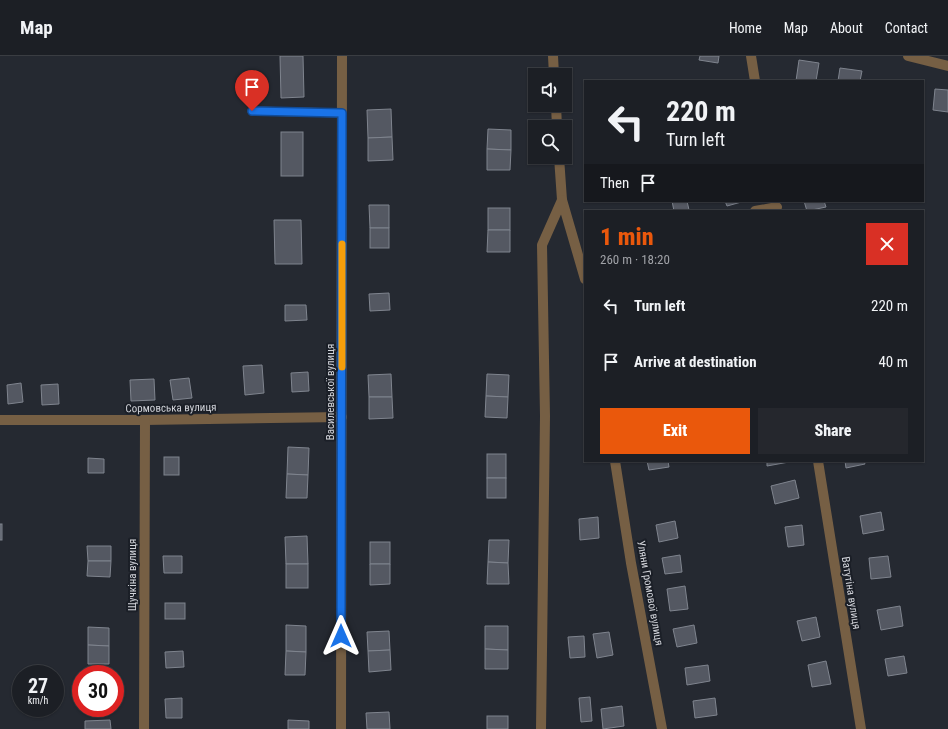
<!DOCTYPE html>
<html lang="en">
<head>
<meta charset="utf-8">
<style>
	:root { --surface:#1c1f25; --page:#25272d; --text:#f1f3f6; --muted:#a0a2a7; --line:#3a3d42; --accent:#ea580c }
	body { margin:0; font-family:"Roboto Condensed",sans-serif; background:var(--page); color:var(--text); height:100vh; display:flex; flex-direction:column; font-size:15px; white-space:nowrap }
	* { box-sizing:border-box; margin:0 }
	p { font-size:13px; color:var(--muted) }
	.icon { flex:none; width:22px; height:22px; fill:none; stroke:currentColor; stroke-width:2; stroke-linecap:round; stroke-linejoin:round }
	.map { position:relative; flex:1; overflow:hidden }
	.drawer { position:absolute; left:584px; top:154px; width:340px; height:252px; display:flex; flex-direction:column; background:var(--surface); border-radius:0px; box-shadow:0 1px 3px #0004,0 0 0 1px var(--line) }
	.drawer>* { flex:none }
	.banner { position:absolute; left:584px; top:24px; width:340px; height:122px; border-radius:0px; box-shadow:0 1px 3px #0004,0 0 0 1px var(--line); background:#1c1f25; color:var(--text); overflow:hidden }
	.controls { position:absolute; left:528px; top:12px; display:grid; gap:8px }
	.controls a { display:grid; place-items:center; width:44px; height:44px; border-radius:0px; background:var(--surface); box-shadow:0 1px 3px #0004,0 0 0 1px var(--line); font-size:20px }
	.speed { position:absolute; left:12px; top:609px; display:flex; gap:8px; font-size:20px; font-weight:700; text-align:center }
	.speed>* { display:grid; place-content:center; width:52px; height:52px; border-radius:50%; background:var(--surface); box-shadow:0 1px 3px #0004,0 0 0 1px var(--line); line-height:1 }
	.speed small { font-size:10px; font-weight:400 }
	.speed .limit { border:6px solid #d22; background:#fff; color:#111 }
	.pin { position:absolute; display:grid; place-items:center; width:34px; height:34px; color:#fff; margin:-41px -17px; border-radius:50% 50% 50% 0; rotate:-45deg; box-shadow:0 0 4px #0007 }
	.pin .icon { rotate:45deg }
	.me { position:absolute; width:44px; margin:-22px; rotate:0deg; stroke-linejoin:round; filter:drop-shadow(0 0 3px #0008) }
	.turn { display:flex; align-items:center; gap:14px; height:84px; padding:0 16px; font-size:18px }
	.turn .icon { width:52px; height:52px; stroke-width:2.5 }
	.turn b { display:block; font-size:28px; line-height:34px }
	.then { display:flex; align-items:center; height:38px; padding:0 16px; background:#0003; gap:8px; font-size:15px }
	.round { display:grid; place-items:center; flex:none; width:42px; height:42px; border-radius:0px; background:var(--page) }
	.summary { display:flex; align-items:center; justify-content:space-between; height:68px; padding:0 16px }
	h1 { font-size:24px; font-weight:800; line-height:30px; color:var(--accent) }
	.primary-button { display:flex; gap:8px; margin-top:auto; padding:8px 16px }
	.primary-button a { flex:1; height:46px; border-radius:0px; background:var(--accent); color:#fff; font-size:16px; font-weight:800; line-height:46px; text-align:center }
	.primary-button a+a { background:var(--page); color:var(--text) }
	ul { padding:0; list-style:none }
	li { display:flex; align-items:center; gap:12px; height:56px; padding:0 16px }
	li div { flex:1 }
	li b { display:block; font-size:15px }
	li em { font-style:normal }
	header { display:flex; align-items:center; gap:24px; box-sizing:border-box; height:56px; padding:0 20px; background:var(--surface); border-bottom:1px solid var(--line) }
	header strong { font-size:19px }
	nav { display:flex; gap:22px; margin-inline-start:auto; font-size:14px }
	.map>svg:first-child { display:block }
	.building { fill:#545862; stroke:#7f848e }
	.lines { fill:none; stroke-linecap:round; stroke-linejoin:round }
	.service { stroke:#765f44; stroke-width:9 }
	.minor { stroke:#765f44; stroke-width:10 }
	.route-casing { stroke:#114b97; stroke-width:10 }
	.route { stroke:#1a73e8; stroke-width:7 }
	.slow { stroke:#f59e0b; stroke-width:7 }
	.labels { text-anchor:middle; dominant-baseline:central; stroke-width:4; stroke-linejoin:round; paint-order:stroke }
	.street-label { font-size:11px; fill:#d2d4da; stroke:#1b1f27 }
</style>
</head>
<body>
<header>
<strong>Map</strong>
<nav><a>Home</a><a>Map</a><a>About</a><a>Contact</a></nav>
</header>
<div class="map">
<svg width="948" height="673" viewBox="0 0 948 673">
	<rect width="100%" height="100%" fill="#252931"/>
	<g class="building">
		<path d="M280,0H303L304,41L281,42Z"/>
		<path d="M700,0H719L718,7L699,4Z"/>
		<path d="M799,4L819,7L816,25H796Z"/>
		<path d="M840,12L862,15L860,25H838Z"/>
		<path d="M935,33L948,34V56L933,54Z"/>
		<path d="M391,53L392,81L368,82L367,54Z"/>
		<path d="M488,73L511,74V94L487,93Z"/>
		<rect x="281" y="76" width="22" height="44"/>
		<path d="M392,81L393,104L368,105V82Z"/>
		<path d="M487,93L511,94L510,114H487Z"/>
		<path d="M672,145H687L689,154L674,155Z"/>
		<path d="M725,145H745L727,150Z"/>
		<path d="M804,145H824L826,151L807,155Z"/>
		<path d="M369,149H389V172H370Z"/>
		<rect x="488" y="152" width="22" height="22"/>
		<path d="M274,164H301L302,208H275Z"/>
		<rect x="370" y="172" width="19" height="20"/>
		<path d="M488,174H510V196H487Z"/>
		<path d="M389,237L390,254L370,255L369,238Z"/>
		<path d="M285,249H306L307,264L285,265Z"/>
		<path d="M262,309L264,337L245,339L243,310Z"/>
		<path d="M308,316L309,335L292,336L291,317Z"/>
		<path d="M391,318L392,341H369L368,319Z"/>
		<path d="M487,318L509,319L508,341L486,340Z"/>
		<path d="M189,322L192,342L173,344L170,324Z"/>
		<path d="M154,323L155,344L131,345L130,324Z"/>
		<path d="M21,327L23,346L8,348L7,329Z"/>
		<path d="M58,328L59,348L42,349L41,329Z"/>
		<path d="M486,340L508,341L507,362L485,361Z"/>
		<path d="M369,341H392L393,362L369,363Z"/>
		<path d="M288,391L309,392L308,419L287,418Z"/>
		<rect x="487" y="398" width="19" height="24"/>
		<rect x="164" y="401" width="15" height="18"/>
		<path d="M88,402L104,403V417H88Z"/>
		<path d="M647,405H668L669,411L649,414Z"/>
		<path d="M767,405H789V406L767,410Z"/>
		<path d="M845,405H864L865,408L846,412Z"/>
		<path d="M287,418L308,419L307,442H286Z"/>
		<rect x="487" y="422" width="19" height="20"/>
		<path d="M795,424L799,442L775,448L771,430Z"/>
		<path d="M881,456L884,474L863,478L860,460Z"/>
		<path d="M598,461L599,482L580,484L579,463Z"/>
		<path d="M675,465L678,482L659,486L656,469Z"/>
		<rect x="0" y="468" width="2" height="16"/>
		<path d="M802,469L804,489L788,491L785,471Z"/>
		<path d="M307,480L308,508H286L285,481Z"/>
		<path d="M489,484H509L508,507L488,506Z"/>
		<rect x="370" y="486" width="20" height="22"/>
		<path d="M87,490H111V505H88Z"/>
		<path d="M680,499L682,516L665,518L662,502Z"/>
		<path d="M163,500H182V517H164Z"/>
		<path d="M888,500L891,521L871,523L869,502Z"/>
		<path d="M88,505H111L110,521L87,520Z"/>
		<path d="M488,506L508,507L509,528H487Z"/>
		<rect x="286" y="508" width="22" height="24"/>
		<path d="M370,508H390V528L370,529Z"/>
		<path d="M685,530L688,553L670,555L667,533Z"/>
		<rect x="165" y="547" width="20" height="16"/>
		<path d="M900,550L903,570L881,574L877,554Z"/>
		<path d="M816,561L820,581L802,585L797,565Z"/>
		<path d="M286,569L306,570V596L286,595Z"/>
		<path d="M694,569L697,587L677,591L673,573Z"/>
		<path d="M485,570H508V594L485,593Z"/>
		<path d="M88,571L109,572V590L88,589Z"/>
		<path d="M389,575L390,594L368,595L367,576Z"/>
		<path d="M609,576L613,599L597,602L593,578Z"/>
		<path d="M584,580L585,601L570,602L568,581Z"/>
		<path d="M88,589L109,590V608H88Z"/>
		<path d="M485,593L508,594V613H485Z"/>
		<path d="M390,594L391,614L369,616L368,595Z"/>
		<path d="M183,595L184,611L166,612L165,596Z"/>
		<path d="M286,595L306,596L305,619H285Z"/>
		<path d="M904,600L907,617L888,620L885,603Z"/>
		<path d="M826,605L831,628L812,631L808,609Z"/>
		<path d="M708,609L710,625L687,629L685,612Z"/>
		<path d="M590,641L592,665L581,666L579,642Z"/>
		<path d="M182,642V662H166L165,643Z"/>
		<path d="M715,642L717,659L695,662L693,645Z"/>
		<path d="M622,650L624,670L603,673L601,653Z"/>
		<path d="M389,656L390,673H367L366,657Z"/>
		<rect x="487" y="660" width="21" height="13"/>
		<path d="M110,664L111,673H85V665Z"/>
		<path d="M288,664L309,665V673H288Z"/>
	</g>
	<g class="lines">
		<path class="service" d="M252,55L342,57"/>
		<g class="minor">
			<path d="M553,0L554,19"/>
			<path d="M751,0L755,25"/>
			<path d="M908,0L948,10"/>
			<path d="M556,49L557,71"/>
			<path d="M559,101L562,144L585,223"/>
			<path d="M755,155L777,151"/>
			<path d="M0,364H145L342,361"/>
			<path d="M615,405L631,507L662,673"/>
			<path d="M818,405L861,673"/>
			<path d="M144,673L145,364"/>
			<path d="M341,673L342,0"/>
			<path d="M541,673L545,360L542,189L562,144"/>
		</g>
	</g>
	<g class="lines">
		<g class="route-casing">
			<path id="route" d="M252,55L342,57L341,580"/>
		</g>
		<use href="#route" class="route"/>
		<path class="slow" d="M342,311V188"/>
	</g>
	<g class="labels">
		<g class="street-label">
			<text transform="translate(330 336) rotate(-90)">Василевської вулиця</text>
			<text transform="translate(171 352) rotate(-1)">Сормовська вулиця</text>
			<text transform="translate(132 519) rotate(-90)">Щучкіна вулиця</text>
			<text transform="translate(650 537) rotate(80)">Уляни Громової вулиця</text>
			<text transform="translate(851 537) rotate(81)">Ватутіна вулиця</text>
		</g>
	</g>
</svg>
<div class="controls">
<a><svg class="icon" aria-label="sound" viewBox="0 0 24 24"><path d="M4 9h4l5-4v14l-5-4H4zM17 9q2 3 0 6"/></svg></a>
<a><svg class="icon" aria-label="search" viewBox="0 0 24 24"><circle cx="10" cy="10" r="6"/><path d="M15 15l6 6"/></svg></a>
</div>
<div class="speed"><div>27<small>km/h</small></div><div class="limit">30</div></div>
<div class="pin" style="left:252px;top:55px;background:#d93025"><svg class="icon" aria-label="arrive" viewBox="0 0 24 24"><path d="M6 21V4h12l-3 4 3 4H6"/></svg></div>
<svg class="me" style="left:341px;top:580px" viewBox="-20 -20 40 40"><path d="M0-17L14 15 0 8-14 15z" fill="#1a73e8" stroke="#fff" stroke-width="4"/></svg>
<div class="banner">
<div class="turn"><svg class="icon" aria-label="left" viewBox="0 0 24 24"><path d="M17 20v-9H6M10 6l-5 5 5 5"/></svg><div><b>220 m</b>Turn left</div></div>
<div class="then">Then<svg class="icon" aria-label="arrive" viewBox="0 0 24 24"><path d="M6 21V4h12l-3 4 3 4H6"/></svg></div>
</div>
<section class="drawer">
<div class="summary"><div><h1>1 min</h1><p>260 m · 18:20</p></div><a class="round" style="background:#d93025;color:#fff"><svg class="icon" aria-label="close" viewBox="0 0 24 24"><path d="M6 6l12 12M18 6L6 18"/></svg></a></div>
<ul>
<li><svg class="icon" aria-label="left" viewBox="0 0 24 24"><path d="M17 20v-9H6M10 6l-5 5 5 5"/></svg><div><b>Turn left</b></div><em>220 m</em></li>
<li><svg class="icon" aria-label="arrive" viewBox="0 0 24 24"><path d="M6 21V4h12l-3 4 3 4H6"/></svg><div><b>Arrive at destination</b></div><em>40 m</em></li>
</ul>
<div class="primary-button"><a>Exit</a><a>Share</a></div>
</section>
</div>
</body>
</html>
